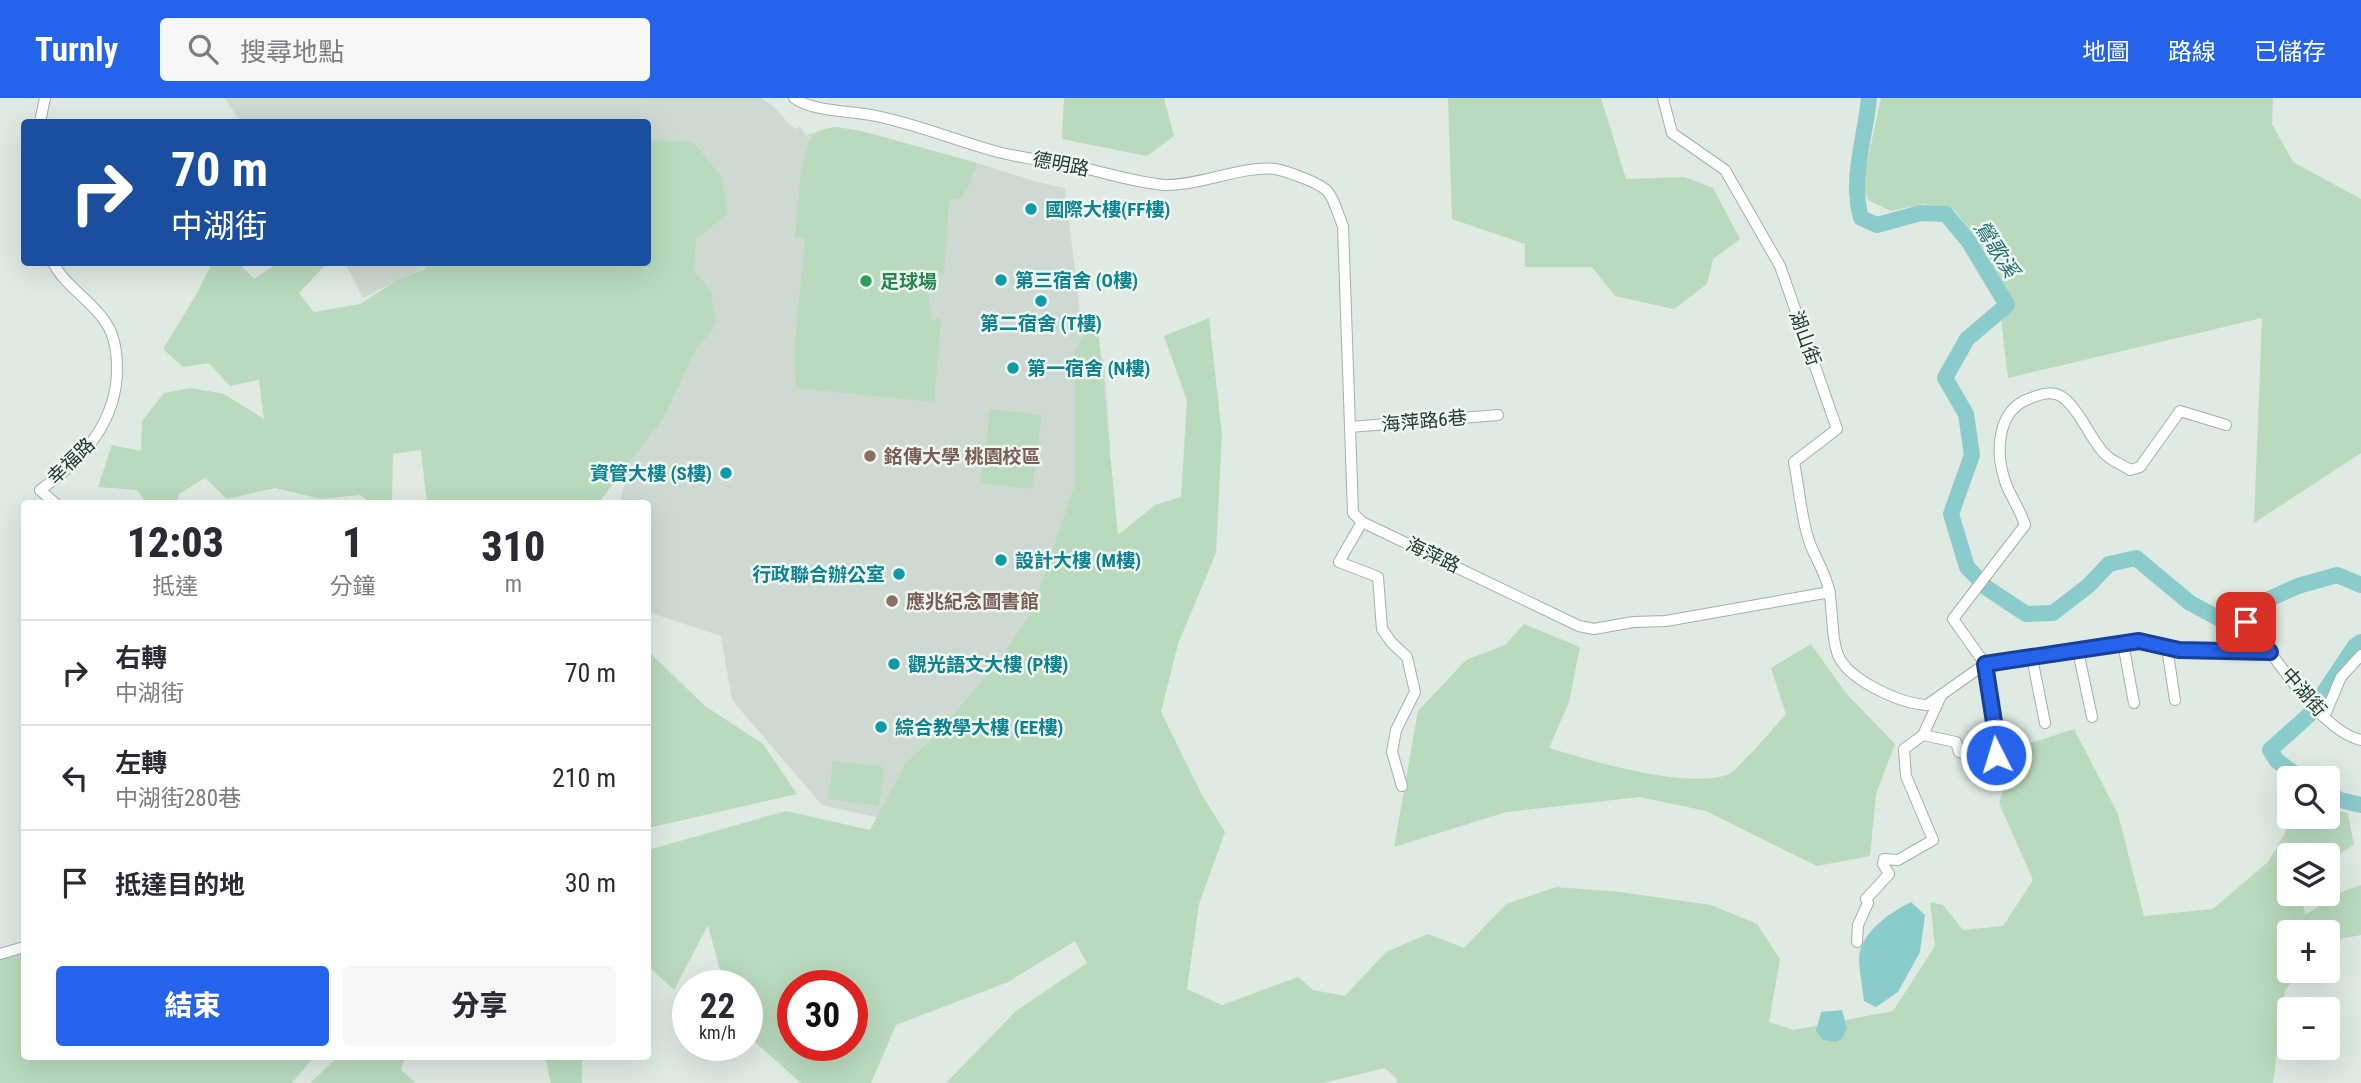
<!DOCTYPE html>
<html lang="zh-TW">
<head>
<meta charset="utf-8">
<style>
	:root { --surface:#fff; --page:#f7f7f7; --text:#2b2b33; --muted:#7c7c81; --line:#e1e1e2; --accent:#2563eb }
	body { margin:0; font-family:"Roboto Condensed","Noto Sans TC",sans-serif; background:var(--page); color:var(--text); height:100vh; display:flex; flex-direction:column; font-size:26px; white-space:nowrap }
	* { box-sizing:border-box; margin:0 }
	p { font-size:23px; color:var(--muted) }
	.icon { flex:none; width:38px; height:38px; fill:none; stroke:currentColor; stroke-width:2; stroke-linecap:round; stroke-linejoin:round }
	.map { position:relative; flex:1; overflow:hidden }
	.drawer { position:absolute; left:21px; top:402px; width:630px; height:560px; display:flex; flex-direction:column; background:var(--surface); border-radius:7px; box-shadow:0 7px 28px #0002 }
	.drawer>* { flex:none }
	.banner { position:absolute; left:21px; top:21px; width:630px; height:147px; border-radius:7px; box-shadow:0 7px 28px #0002; background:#1a4fa0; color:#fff; overflow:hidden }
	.controls { position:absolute; left:2277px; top:668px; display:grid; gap:14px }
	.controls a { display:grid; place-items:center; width:63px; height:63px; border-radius:7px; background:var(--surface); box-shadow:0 7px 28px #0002; font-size:35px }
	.speed { position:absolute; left:672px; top:872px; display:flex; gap:14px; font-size:35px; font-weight:700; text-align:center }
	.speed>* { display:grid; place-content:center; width:91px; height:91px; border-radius:50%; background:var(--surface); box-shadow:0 7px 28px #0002; line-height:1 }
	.speed small { font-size:18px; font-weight:400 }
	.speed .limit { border:10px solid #d22; background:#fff; color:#111 }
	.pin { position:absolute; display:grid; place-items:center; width:60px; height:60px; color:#fff; margin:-30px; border-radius:14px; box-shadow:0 4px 10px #0006 }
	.me { position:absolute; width:77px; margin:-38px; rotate:355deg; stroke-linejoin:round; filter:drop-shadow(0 0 5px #0008) }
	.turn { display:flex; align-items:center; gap:24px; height:147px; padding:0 35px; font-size:32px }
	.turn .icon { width:91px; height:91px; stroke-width:2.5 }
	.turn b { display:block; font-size:49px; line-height:60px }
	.eta { display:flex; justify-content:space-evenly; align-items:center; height:119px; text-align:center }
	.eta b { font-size:42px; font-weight:800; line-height:49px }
	.button { display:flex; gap:14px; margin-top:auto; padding:14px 35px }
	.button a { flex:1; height:80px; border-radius:7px; background:var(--accent); color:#fff; font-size:28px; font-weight:800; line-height:80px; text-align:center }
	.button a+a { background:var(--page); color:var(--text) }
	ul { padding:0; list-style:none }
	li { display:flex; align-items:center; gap:21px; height:105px; padding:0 35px; border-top:2px solid var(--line) }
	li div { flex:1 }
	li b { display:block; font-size:26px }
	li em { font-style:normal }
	header { display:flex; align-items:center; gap:42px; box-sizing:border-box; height:98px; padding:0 35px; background:var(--accent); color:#fff }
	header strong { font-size:33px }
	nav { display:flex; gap:38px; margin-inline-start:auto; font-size:24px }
	.search { width:490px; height:63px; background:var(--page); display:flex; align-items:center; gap:18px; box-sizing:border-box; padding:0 24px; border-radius:7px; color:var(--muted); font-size:26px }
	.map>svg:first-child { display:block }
	.built { fill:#ced9d2 }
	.green { fill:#b9dabc; fill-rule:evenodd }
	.water { fill:#8acccb }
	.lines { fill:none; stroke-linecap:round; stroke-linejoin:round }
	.river { stroke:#8acccb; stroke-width:16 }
	.minor-casing { stroke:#a2b1a9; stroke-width:12 }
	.minor { stroke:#fff; stroke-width:10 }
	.route-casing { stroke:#184099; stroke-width:18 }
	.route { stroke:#2563eb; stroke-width:12 }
	.culture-dot { fill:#0f9aa8; stroke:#eff6f2; stroke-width:2.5 }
	.leisure-dot { fill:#2e9e5b; stroke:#eff6f2; stroke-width:2.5 }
	.education-dot { fill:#8d6e63; stroke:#eff6f2; stroke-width:2.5 }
	.labels { text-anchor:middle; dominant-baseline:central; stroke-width:5; stroke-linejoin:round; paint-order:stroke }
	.street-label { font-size:19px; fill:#21392e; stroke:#eff6f2 }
	.culture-label { font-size:19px; font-weight:bold; fill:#0d838f; stroke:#eff6f2; text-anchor:start }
	.leisure-label { font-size:19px; font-weight:bold; fill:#27864d; stroke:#eff6f2; text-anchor:start }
	.education-label { font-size:19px; font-weight:bold; fill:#785e54; stroke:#eff6f2; text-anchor:start }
	.water-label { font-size:21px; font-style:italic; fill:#1f7170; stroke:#eff6f2 }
</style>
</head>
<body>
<header>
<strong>Turnly</strong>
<div class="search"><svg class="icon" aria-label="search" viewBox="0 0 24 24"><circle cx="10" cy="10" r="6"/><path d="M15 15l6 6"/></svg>搜尋地點</div>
<nav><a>地圖</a><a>路線</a><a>已儲存</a></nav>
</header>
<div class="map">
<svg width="2361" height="985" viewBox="0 0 2361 985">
	<rect width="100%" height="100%" fill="#dfeae3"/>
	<g class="built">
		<path d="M225,0H761L773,8L791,28L796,31L800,29L806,37L836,29L861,33L977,65L1037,84L1065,90L1081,224L1104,263L1110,349L1066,536L893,723L822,707L732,602L721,538L648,514V406H619L630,367L641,290L648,164V24H240Z"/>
		<path d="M345,165H424L425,169L363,200Z"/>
	</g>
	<g class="green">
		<path d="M1064,0H1164L1174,38L1147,58L1062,41Z"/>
		<path d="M1448,0H1601L1626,81L1685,79L1713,90L1740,141L1713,161L1707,186L1674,211L1615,198L1592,169H1525V146L1452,121Z"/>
		<path d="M1881,0H2273L2272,26L2293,64L2361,101V355L2254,425L2262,220L2008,280L1997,187L1990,160L1954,111L1924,106L1891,113L1868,102L1863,83Z"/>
		<path d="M836,29L861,33L977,65L968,90L960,101H949L944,176L938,173L928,195L931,222L941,220L934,304L796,290L794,255L805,141L795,139C798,115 799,51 815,36C821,31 828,30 836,29Z"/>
		<path d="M648,42L693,44L721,78L728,115L696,141L694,172L711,194L716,226L693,256L664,319L598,406H427L421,352L393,356L392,406H373L360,397L321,401L275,390L227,401L205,380L179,396L177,406H147L137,392L98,389L112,347L141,353L142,323L164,295L191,290L224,296L264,321L259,282L230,288L209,265L183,269L163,251L196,197L212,165H239L254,181L277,165H327L299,195L314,214L360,206L396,183L426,170L425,165L648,164Z"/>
		<path d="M1097,219L1118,437L1155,407L1181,399L1187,303L1164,238L1209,220L1222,337L1216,455L1178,546L1161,614L1202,697L1225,734L1199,806L1187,891L1222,907L1298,879L1313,892L1345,898L1386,854L1428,836L1464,850L1506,806L1556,789L1620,794L1711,807L1757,826L1780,861L1769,924L1794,932L1893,913L1935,848L1930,804L1943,807L1963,832L2003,828L2033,782L1999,705L2019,649L2074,631L2118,716L2144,818L2213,811L2268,764L2285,735L2289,718L2328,719V708L2348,716L2354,747L2328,763V758H2289V796H2301L2305,817L2344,793L2361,787V837L2328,843V835H2289V873H2301L2285,892L2273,985H1395L1398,982L1385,970L1323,985H946L1016,913L1087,865L1075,843L1008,884L896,927L871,985H801L747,937V887H724L708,827L674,892L648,868V752L786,713L870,732L906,665L930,643L995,568L1032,514L1075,386V252ZM793,887H852V947H793Z"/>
		<path d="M990,311L1042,317L1032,391L981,385Z"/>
		<path d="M1524,526L1580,549L1569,604L1549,650C1592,663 1684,691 1727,677C1737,674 1776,627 1786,616L1771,570L1811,546L1845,594L1895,646L1876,696L1870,758L1817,768L1706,713L1640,699L1506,714L1394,749L1418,613L1466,562L1505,547Z"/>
		<path d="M648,553L705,608L763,646L797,696L648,730Z"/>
		<path d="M833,663L884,669L879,708L828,701Z"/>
		<path d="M24,854V959H314L292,985H0V860Z"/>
		<path d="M338,959H405L401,972L416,985H310Z"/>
		<path d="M545,959H582V985H551Z"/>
	</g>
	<g class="water">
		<path d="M1911,804L1925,817L1920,854L1898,894L1876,909L1864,903C1863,891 1857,864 1860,853C1867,830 1891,814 1911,804Z"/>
		<path d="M1842,912L1847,930L1842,941L1836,944L1823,942L1816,933L1821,914Z"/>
	</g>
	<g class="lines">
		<g class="river">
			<path d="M1869,0C1865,42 1850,79 1861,120L1877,127L1921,115L1946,116L1969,144L2007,207L1967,241L1945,280L1966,316L1972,357L1951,416L1967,469L1987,490L2026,516L2053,515L2088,488L2109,466L2136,460L2190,505L2222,522L2298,488L2337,477L2361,487"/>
			<path d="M2302,681L2277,663L2270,652L2309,617L2355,548L2361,544"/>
			<path d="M2328,695L2340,702L2361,707"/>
		</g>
		<g class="minor-casing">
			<g id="minor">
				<path d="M794,0C811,13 850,13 871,17C915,25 956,43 998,54C1029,62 1061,64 1092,72C1116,78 1140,85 1165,87C1199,88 1244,67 1275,71C1286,73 1321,85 1328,94C1335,103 1338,117 1343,128L1353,415L1362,424L1579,528L1594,531L1633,524L1666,523L1830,494"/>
				<path d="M1663,0L1672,35L1725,72L1780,168L1837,331L1794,364C1799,390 1801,418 1809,443C1815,460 1825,473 1829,492C1833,510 1831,546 1840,561C1853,584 1902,606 1927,607L1985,566L2139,543L2179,552L2270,554C2290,581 2328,635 2361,642"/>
				<path d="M40,24L45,0"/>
				<path d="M53,164C64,188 93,203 106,225C115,238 117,256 117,271C117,325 81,363 40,392L56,406"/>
				<path d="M1350,329L1498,317"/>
				<path d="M1362,424L1339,464L1378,479L1382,531L1392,545L1407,559L1415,594L1396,632L1392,654L1402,688"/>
				<path d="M2231,508L2270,554"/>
				<path d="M2123,545L2134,605"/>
				<path d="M2167,550L2175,602"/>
				<path d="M2078,553L2092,619"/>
				<path d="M2032,560L2045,625"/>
				<path d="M2324,619L2341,579L2361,557"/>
				<path d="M1923,637L1956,644L1959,654L1972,659L1996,657L1998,650L1985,566L1953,521L2025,427C2020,411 2010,398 2005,383C1995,353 1997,311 2031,300C2043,295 2055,292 2066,302C2083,317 2093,347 2107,358C2114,364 2123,367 2130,372L2140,369L2180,313L2226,327"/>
				<path d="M1857,844L1858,827L1868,805L1866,801L1889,776L1883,766L1884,761L1898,762L1933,742L1906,678L1904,651L1923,637L1941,598"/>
				<path d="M0,856L24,849"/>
			</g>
		</g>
		<use href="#minor" class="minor"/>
	</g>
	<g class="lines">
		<g class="route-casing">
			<path id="route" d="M1996,657L1998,650L1985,566L2139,543L2179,552L2270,554L2246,524"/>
		</g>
		<use href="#route" class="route"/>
	</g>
	<g class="culture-dot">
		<circle cx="1031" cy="111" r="7"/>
		<circle cx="1001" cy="182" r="7"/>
		<circle cx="1041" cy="203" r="7"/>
		<circle cx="1013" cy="270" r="7"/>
		<circle cx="726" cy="375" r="7"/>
		<circle cx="1001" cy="462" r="7"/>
		<circle cx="899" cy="476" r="7"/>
		<circle cx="894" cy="566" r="7"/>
		<circle cx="881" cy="629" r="7"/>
	</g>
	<circle class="leisure-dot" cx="866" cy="183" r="7"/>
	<g class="education-dot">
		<circle cx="870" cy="358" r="7"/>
		<circle cx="892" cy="503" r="7"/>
	</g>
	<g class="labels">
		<g class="street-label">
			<text transform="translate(1061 66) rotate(11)">德明路</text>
			<text transform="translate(1805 240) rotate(70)">湖山街</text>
			<text transform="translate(1424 323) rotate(-5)">海萍路6巷</text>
			<text transform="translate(71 363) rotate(-44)">幸福路</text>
			<text transform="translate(1433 457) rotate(25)">海萍路</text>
			<text transform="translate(2304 594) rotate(49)">中湖街</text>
		</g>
		<g class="culture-label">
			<text x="1045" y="111">國際大樓(FF樓)</text>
			<text x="1015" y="182">第三宿舍 (O樓)</text>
			<text x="1041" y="225" text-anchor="middle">第二宿舍 (T樓)</text>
			<text x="1027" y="270">第一宿舍 (N樓)</text>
			<text x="712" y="375" text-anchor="end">資管大樓 (S樓)</text>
			<text x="1015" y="462">設計大樓 (M樓)</text>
			<text x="885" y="476" text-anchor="end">行政聯合辦公室</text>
			<text x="908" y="566">觀光語文大樓 (P樓)</text>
			<text x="895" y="629">綜合教學大樓 (EE樓)</text>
		</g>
		<g class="leisure-label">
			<text x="880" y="183">足球場</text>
		</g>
		<g class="education-label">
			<text x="884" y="358">銘傳大學 桃園校區</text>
			<text x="906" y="503">應兆紀念圖書館</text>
		</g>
		<g class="water-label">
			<text transform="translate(1996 151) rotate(57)">鶯歌溪</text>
		</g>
	</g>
</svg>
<div class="controls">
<a><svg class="icon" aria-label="search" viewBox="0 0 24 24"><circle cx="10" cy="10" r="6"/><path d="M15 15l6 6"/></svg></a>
<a><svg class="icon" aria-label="layers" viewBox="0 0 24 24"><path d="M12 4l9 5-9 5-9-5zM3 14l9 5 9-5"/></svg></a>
<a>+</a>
<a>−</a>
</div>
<div class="speed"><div>22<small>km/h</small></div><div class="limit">30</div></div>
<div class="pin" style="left:2246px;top:524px;background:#d93025"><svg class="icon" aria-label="arrive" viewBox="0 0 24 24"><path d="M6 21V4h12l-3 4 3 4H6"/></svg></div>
<svg class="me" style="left:1996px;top:657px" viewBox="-20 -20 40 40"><circle r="17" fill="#2563eb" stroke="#fff" stroke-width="3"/><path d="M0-11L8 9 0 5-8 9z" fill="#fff"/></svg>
<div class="banner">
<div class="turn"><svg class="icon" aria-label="right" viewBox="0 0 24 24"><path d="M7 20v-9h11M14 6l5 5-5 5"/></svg><div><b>70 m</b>中湖街</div></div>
</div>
<section class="drawer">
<div class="eta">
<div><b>12:03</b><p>抵達</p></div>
<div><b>1</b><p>分鐘</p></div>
<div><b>310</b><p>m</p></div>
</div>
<ul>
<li><svg class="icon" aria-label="right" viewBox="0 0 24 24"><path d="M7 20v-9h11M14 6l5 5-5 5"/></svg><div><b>右轉</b><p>中湖街</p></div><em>70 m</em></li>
<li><svg class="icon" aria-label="left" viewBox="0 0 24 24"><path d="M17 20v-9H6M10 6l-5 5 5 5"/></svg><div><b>左轉</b><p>中湖街280巷</p></div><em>210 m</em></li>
<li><svg class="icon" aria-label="arrive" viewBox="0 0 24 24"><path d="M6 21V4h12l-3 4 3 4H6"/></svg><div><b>抵達目的地</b></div><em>30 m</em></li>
</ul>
<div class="button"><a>結束</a><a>分享</a></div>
</section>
</div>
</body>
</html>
